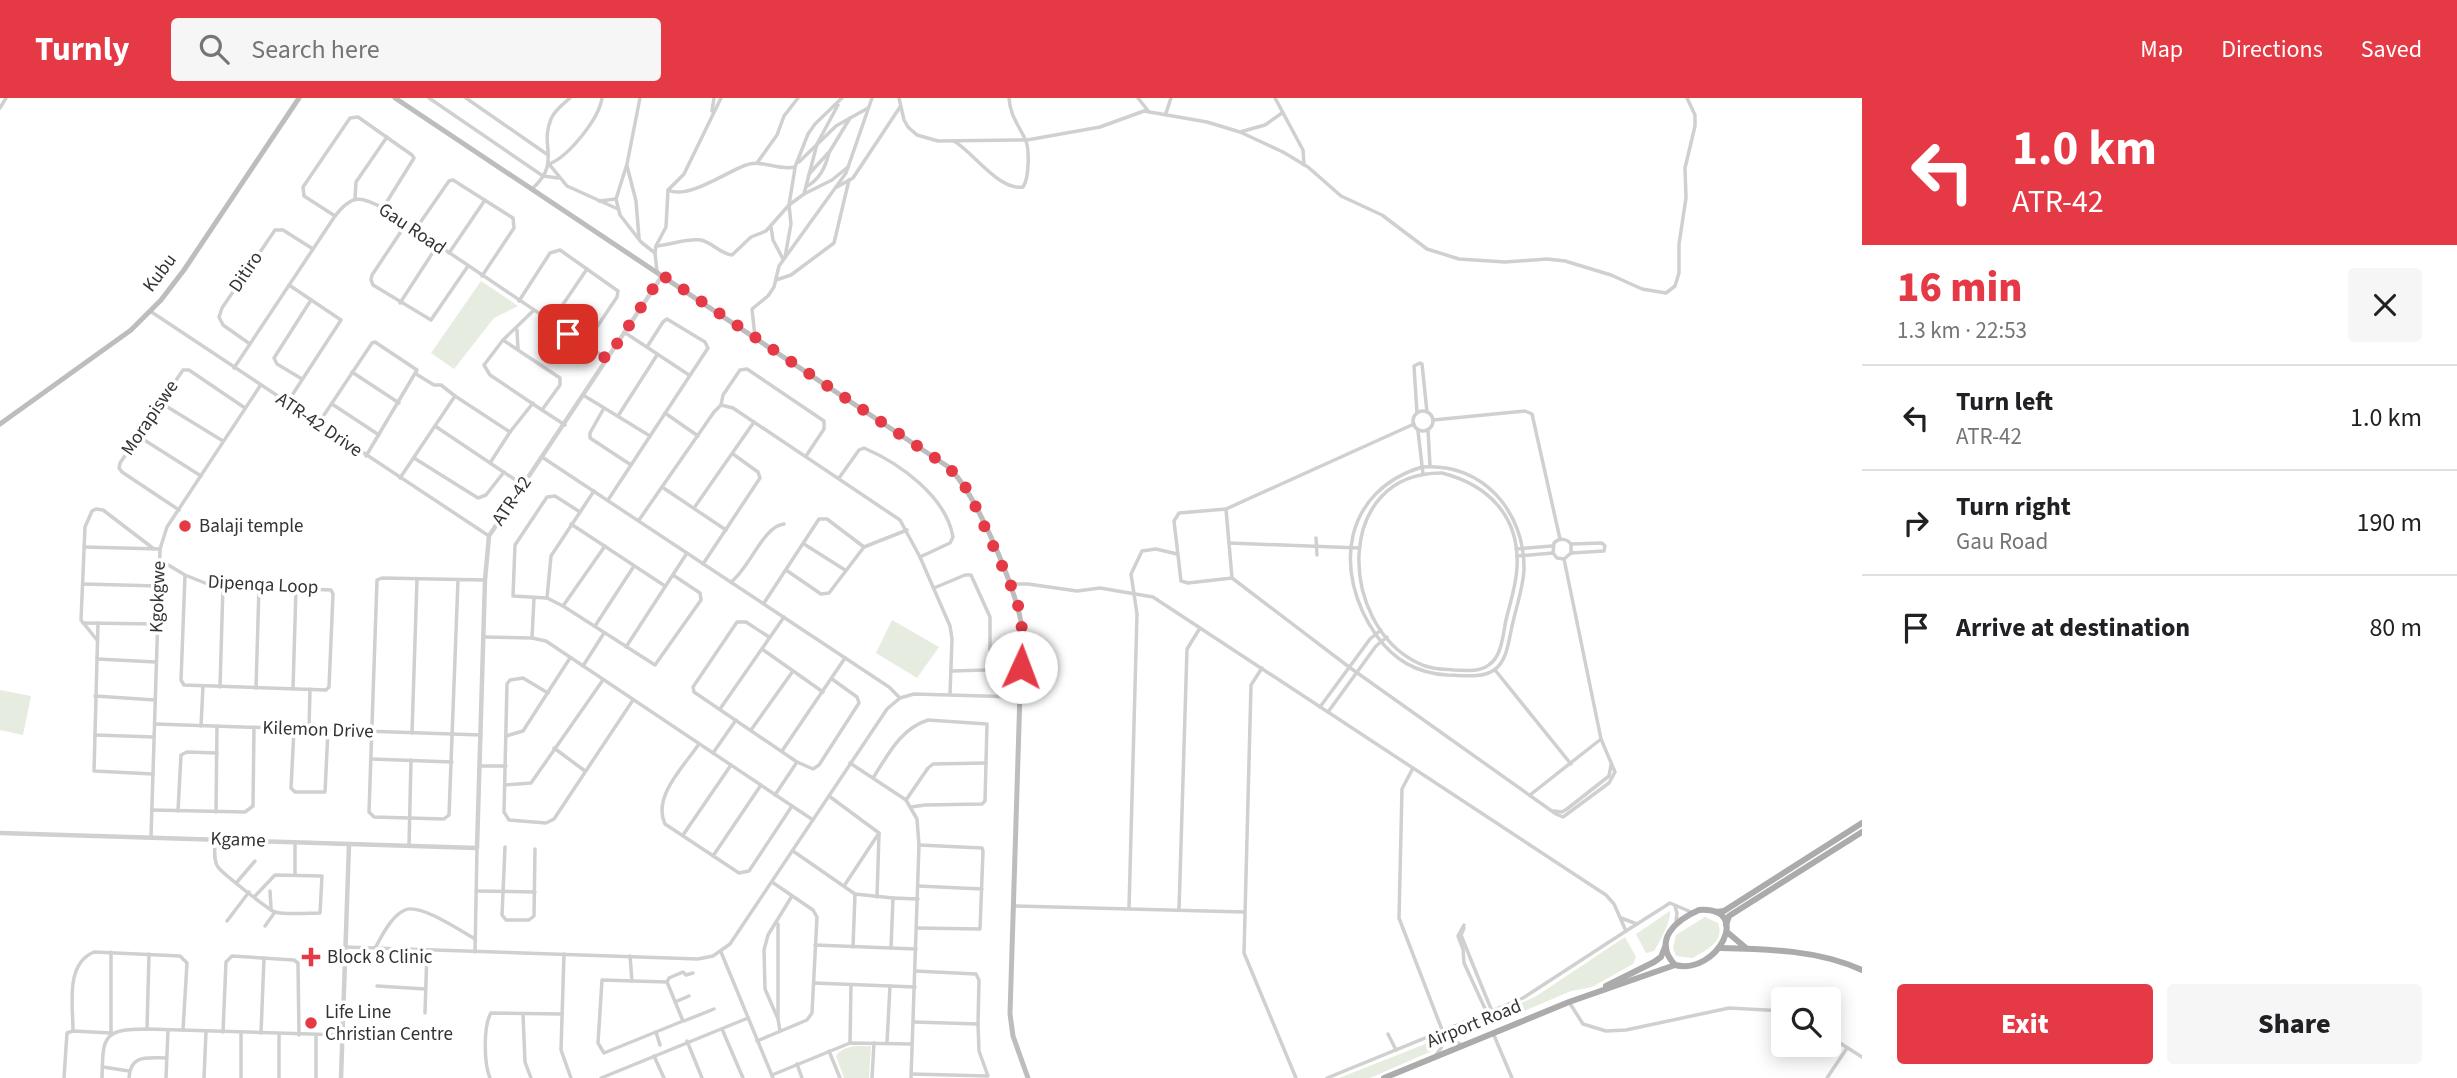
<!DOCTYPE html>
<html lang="en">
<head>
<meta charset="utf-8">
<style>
	:root { --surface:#fff; --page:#f6f6f6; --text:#202124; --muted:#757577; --line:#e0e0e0; --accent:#e63946 }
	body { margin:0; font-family:"Source Sans 3",sans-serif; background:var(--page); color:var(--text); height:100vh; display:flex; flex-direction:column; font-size:26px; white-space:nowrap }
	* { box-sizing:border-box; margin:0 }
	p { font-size:23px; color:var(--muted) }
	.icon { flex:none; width:38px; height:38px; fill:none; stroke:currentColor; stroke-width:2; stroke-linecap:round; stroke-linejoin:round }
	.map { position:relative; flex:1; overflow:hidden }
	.side { display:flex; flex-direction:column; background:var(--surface); width:595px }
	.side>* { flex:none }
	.banner { background:#e63946; color:#fff; overflow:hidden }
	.buttons { position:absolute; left:1771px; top:889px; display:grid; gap:14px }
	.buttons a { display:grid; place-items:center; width:70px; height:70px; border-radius:7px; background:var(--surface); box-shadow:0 4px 18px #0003; font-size:35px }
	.pin { position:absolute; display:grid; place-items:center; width:60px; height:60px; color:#fff; margin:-30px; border-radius:14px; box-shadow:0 4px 10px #0006 }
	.me { position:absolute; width:77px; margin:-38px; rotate:2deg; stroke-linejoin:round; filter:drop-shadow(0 0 5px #0008) }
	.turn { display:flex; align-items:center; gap:24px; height:147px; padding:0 35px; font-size:32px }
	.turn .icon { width:91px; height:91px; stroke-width:2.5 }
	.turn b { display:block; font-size:49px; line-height:60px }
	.round { display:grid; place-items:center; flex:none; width:74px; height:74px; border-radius:7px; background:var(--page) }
	.overview { display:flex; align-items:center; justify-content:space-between; height:119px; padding:0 35px }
	h1 { font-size:42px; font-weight:800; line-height:52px; color:var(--accent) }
	.action { display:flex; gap:14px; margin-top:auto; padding:14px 35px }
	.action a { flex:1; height:80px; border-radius:7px; background:var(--accent); color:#fff; font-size:28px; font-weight:800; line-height:80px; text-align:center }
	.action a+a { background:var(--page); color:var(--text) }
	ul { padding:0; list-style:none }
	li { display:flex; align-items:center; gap:21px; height:105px; padding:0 35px; border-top:2px solid var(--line) }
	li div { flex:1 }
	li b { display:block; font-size:26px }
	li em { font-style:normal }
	header { display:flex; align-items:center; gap:42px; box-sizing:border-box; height:98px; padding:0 35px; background:var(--accent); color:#fff }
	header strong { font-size:33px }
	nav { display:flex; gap:38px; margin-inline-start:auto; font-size:24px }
	.search { width:490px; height:63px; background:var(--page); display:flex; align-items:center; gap:18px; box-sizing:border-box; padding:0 24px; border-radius:7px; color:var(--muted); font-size:26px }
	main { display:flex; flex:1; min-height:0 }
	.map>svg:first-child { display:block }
	.green { fill:#e6ecdf }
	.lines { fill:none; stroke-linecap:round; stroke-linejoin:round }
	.minor { stroke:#d0d0d0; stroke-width:3.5 }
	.tertiary { stroke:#d0d0d0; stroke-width:4.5 }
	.secondary { stroke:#bdbdbd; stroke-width:5 }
	.primary { stroke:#ababab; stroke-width:6 }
	.route { stroke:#e63946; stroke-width:12; stroke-dasharray:0 21.6 }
	.poi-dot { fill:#e63946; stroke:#fff; stroke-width:2.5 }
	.labels { text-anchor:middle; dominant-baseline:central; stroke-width:7; stroke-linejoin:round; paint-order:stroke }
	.street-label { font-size:19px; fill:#333; stroke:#fff }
	.poi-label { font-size:19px; fill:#333; stroke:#fff; text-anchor:start }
</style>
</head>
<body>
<header>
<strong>Turnly</strong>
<div class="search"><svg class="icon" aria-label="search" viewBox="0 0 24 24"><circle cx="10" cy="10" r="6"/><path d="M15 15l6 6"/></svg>Search here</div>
<nav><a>Map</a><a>Directions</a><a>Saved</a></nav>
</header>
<main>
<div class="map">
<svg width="1862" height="980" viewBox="0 0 1862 980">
	<rect width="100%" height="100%" fill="#fff"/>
	<g class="green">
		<path d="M481,183L518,208L494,220L454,271L431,255Z"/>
		<path d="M892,522L939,549L917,580L876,555Z"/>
		<path d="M0,592L31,598L23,637L0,632Z"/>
		<path d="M1670,813C1671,823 1660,843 1654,853L1646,855L1636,836Z"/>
		<path d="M1705,819L1718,825C1725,844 1707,851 1693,860L1676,858L1673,850L1676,837Z"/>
		<path d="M1625,839L1636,859L1633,866L1592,889L1571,893L1468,937H1460L1455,933L1535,899Z"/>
		<path d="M1438,941L1437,948L1432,953L1370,980H1339Z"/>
		<path d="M871,948L869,980H844L836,958C844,946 859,948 871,948Z"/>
	</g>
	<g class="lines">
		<g class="minor">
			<path d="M429,0L543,78L558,80"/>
			<path d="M466,0L548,57"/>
			<path d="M602,0C599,21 568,59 549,66L567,88L618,111"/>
			<path d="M640,0L627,66L616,101L620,117L641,144L655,155L657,173"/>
			<path d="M899,0L904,22L908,29L917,37L938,43L1027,42L1100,29L1144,13L1207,24L1240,34L1283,54L1308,69L1341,98L1382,117L1427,151L1459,161L1505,164L1547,161L1565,163L1611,177L1642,191L1666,195L1675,188L1679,175V146L1686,100L1685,70L1695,28V17L1687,0"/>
			<path d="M1138,0L1149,14"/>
			<path d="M1275,0L1303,52L1304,67"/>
			<path d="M0,10L6,0"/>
			<path d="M712,13L714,0"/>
			<path d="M1166,15L1171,0"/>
			<path d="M1240,34L1265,27L1282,15"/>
			<path d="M954,43C973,54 999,93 1023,89C1029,81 1030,50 1025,41C1018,26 1010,17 1009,0"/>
			<path d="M799,64L836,28L868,10"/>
			<path d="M757,65L777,37L784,18L798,0"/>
			<path d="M627,68L636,103L639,140"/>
			<path d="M809,76L830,53L850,20"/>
			<path d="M806,89C820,81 825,70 829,55"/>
			<path d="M837,89L853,80L900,9"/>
			<path d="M532,91C562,64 539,49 551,21C554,13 563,6 570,0"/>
			<path d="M668,92C688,102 726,74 746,67C761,61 779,73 795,69L808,36L815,26L842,0"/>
			<path d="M804,96L817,46L838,7"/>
			<path d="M355,100L356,84L387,39"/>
			<path d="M599,103L616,101"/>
			<path d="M335,118L304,98L303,89L350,20L358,19L412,57L414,60L383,110"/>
			<path d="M406,126L372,177L371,182L373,187L431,222L468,168"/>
			<path d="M771,129L773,142L783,161"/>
			<path d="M415,132L449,83L453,82L513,120L514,130L482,178"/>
			<path d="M656,148C670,147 687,140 701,142C713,145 721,156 732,157L751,139L766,133L789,107L804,96L832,82L848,69"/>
			<path d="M449,155L485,102"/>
			<path d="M655,155L656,148L666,129L668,92L684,76L721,0"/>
			<path d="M785,159L791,126L789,107L795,70"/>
			<path d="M776,182L791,177L834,145L849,82"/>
			<path d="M519,203L550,155L560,152L618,193L617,199L585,247"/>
			<path d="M400,205L437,148"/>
			<path d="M150,213L489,438"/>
			<path d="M533,213L503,242L484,267L490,277L542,312"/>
			<path d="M551,224L587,171"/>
			<path d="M517,232L518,251"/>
			<path d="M624,234L689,277"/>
			<path d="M755,239L752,211L768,198L774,189L779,168L846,75L872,0"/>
			<path d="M503,242L560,280V287L542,312L565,327"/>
			<path d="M250,246L223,227L219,219L222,210L275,132H283L313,151"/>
			<path d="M234,270L335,118C352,96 361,98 383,110L607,261"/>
			<path d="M352,274L399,305"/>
			<path d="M416,276L434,287H441L455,298"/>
			<path d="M302,281L277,266L274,260L311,202"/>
			<path d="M583,297L650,338"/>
			<path d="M161,305L223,343"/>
			<path d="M287,305L341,222L289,187"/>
			<path d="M332,306L379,337"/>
			<path d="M721,307L723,297L740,272L747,271L824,323V331L806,358"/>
			<path d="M604,310L590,335V340L631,367"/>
			<circle cx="1423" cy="323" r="10"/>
			<path d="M665,315L698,338"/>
			<path d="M1417,315L1414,268L1420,265L1422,266L1427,314"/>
			<path d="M618,318L657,257"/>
			<path d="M1433,322L1525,313L1532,316L1560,441"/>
			<path d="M318,326L372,245L375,244L417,272L366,358"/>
			<path d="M1414,326L1226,411L1179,415L1174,423L1181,483L1188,485L1232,480L1349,569L1556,716L1563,719L1609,685L1615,674L1601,641L1564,461"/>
			<path d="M435,328L523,387"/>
			<path d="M1428,332L1430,368"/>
			<path d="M1418,333L1423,376"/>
			<path d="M138,338L201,378"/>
			<path d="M542,359L889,589L900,600"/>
			<path d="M414,360L478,400L486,397L504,374"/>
			<path d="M490,365L510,334L533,305"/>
			<path d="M1422,369C1483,364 1525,414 1524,472C1523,489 1517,507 1513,524C1509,539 1508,563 1494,572C1481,581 1462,577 1447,577C1416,575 1394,562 1376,537C1332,473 1343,393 1422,369Z"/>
			<path d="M1442,375C1489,387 1520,419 1517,470C1516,488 1510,505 1506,522C1503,536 1502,557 1490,566C1479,575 1467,572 1454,572C1442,571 1429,571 1418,565C1337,526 1334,374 1442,375Z"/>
			<path d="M400,380L455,298L510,334"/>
			<path d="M839,380L859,352L864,350C899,365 946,398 953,439L950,445L920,459"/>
			<path d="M662,389L726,432"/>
			<path d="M608,402L708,250L705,244L667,221L663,224L647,249"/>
			<path d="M694,410L754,324"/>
			<path d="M1226,411L1232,480"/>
			<path d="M179,412L122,374L119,370L120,365L183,272H189L245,310"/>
			<path d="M580,414L555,398L547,399L515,447L513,498L547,500L563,508L655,567L701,502L700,495L673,477"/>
			<path d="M639,422L714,314L721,307L733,310L900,422L920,459L950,528L952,541L950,596"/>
			<path d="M571,426L665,488"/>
			<path d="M1316,440L1317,457"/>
			<path d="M1229,445L1359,450"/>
			<path d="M804,446L845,472"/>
			<path d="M1571,446L1602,445L1605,448L1604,453L1571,455"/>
			<path d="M84,449L160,451"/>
			<path d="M1516,451L1552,448"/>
			<path d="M1517,458L1553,455L1557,460L1564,461L1571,455V446C1566,440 1559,440 1554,445L1553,455"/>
			<path d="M160,462L185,477L210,487L331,492L333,496L329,589L326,592L184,587L181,582L185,477"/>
			<path d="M703,466L760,380L758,374L733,356"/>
			<path d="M786,472L821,496L829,495L864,449L907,432"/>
			<path d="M458,482L449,717L444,721L374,719L369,714L377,482L382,480L485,482"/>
			<path d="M731,484C750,470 763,428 784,426"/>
			<path d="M83,486L159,488"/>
			<path d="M1010,486H1028L1077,493L1100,490L1153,499L1606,797L1614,806L1626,833L1670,805L1691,814"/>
			<path d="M934,490L965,477H971L990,519V568L986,572L951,573"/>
			<path d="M547,500L551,458L594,393"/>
			<path d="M764,505L819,421H827L864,449"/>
			<path d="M563,508L605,448"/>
			<path d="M83,525L158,526"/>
			<path d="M98,525L94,673L153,676"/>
			<path d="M595,528L634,468"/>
			<path d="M484,539L532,540L546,543L813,722"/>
			<path d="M769,539L746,524H737L693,589L694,594L797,664L813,671L819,667L859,605L857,599L832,581"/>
			<path d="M532,540L534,500"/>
			<path d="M97,542L81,522L85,429L92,413L96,411L103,412L154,451"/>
			<path d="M626,549L687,455"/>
			<path d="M762,551L823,594"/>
			<path d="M97,561L156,564"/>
			<path d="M583,568L604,535"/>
			<path d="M1262,570L1251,587L1244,855L1296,980"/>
			<path d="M1495,572L1571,666"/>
			<path d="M220,589L223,487"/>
			<path d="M256,590L259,489"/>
			<path d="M293,591L296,490"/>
			<path d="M548,595L523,580L510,582L507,586L504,714L509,722L546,725L554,721L633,602"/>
			<path d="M95,598L155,602"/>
			<path d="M1320,609L1370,541L1381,532"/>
			<path d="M720,611L784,519"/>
			<path d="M1328,614L1376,548L1387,539"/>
			<path d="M155,626L481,637"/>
			<path d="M201,628L203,588"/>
			<path d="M294,631L291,690L295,694H325L328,632"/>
			<path d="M309,631L310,591"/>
			<path d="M751,632L793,573"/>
			<path d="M412,635L417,481"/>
			<path d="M95,637L154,639"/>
			<path d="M506,638L523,633L570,560"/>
			<path d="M699,646C684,668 652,699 665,726L739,775L749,773L792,708"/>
			<path d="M554,650L585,673"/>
			<path d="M782,653L845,560"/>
			<path d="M713,655L736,622"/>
			<path d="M371,661L452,664"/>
			<path d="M850,665L906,702L917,721L919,747L911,980"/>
			<path d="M480,668H506"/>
			<path d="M1413,670L1402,691L1399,820L1444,937L1462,947"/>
			<path d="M873,680C888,657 900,631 928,622L987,626L985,703L982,706L925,707L911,709"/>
			<path d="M505,687L531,685L603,582"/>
			<path d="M775,697L797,664"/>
			<path d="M1530,697L1601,641"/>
			<path d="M829,698L879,735L877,799"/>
			<path d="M906,702L928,670L933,666L986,665"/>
			<path d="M152,712L245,714L253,708L254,629"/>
			<path d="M178,713L181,657L187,654L217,655"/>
			<path d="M1553,713L1562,714L1567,711L1609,678L1611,667"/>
			<path d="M216,714L217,628"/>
			<path d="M683,737L731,667"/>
			<path d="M151,739L160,451L167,429L260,288"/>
			<path d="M215,741C215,750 213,762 218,769C222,775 269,812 275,814C285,817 310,815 320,815L322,778L275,777L255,798"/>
			<path d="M409,748L411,662"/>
			<path d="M505,749L502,817L506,822H529L534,818L535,751"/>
			<path d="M793,753L855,796L893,800"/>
			<path d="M713,758L761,687"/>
			<path d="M295,776V744"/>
			<path d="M237,784L255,763"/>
			<path d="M844,788L879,735"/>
			<path d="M918,788L982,791"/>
			<path d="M270,793L271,810"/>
			<path d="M476,793L535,794"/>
			<path d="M1014,808L1244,814"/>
			<path d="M1675,808L1677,815L1676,824"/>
			<path d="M1129,810L1137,516L1131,476L1142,453L1156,451L1177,456"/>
			<path d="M1179,812L1187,551L1200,530"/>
			<path d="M1621,820L1637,826"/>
			<path d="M227,823L249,794"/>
			<path d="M1464,827L1458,838L1463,851L1464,865L1487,915"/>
			<path d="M265,828L275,814"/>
			<path d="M917,830L980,831L983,753L982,750L919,747"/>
			<path d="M1464,830L1461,837C1471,862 1481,887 1492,913"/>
			<path d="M815,847L916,851"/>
			<path d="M345,849L698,861L713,858L730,846L887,611L900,600L914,596L1020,599"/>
			<path d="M853,849L855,796"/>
			<path d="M375,850C382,838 391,818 405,812C420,805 461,833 475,841"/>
			<path d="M891,850L893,800L918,801"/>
			<path d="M475,854L477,751"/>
			<path d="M721,854L773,980"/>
			<path d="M564,856L561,952L571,980"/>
			<path d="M630,858L632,883"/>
			<path d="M602,882L667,884L683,923L604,955L598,945Z"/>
			<path d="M667,884L669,880L683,874L686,877L693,875"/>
			<path d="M814,885L915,889"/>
			<path d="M377,888L425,891"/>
			<path d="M675,904L689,898"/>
			<path d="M1569,904L1583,926L1606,933L1626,932L1729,910L1783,913"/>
			<path d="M425,915L427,852"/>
			<path d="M523,916L525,964L531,980"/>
			<path d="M778,919V826"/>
			<path d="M684,923L714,911"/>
			<path d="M914,924L978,926L979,882L976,876L915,873"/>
			<path d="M147,931L149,856"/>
			<path d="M722,931L743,980"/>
			<path d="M73,933C73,907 65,866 94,854L180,858L187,865L183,932"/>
			<path d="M780,933L778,921L765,891L764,852L768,837L792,798"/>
			<path d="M223,934L226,864L232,858L294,862L298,865L299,937"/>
			<path d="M656,934L660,947"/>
			<path d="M261,935L264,860"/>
			<path d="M1493,935L1512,980"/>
			<path d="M1388,936L1396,952"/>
			<path d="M1829,938L1862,959"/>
			<path d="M687,943L702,980"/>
			<path d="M757,943L807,922L812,915L817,819L813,812L772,784"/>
			<path d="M850,945L851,887"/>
			<path d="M887,945L890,888"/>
			<path d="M829,953L840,980"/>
			<path d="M1436,957L1441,950L1444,937"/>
			<path d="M654,958L664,980"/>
			<path d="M797,966L802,980"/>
			<path d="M103,969L129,973"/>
			<path d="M912,976L988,978L979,953L978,926"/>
			<path d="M772,977L850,945L912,946"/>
			<path d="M64,980L67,935L73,933L111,935V854"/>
			<path d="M102,980C103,939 102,931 147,931L342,937"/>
			<path d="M129,980C130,956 148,960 166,960"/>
			<path d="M166,980L168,932"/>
			<path d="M204,980L206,934"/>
			<path d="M241,980V935"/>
			<path d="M279,980V937"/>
			<path d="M316,980V937"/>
			<path d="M490,980C484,966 483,928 491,915L561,916"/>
			<path d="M601,980L748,920"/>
			<path d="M872,980L874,945"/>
			<path d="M1327,980L1523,900L1626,833"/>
			<path d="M1827,980L1847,950"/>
		</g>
		<g class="tertiary">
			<path d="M0,735L477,750L485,482L489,438L662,178"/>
			<path d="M341,980L349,746"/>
		</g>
		<g class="secondary">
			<path d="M395,0L947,368C974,390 1019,496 1022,531L1010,916L1013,938L1028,980"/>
			<path d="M0,326L131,232L161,202L184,172L299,0"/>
		</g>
		<g class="primary">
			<path d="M1699,812C1754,808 1717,878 1675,867C1652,842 1676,822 1699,812Z"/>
			<path d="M1716,814L1724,813L1862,725"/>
			<path d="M1726,827L1729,818L1862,734"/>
			<path d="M1727,834L1746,850"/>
			<path d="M1720,850C1768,851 1818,852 1862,872"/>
			<path d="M1606,888L1654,864L1661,859L1665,849"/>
			<path d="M1384,980L1569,904L1675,867"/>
		</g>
	</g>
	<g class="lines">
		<path class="route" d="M568,236L607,261L662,177L947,368L962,383L973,403L1017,501L1022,531L1021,569"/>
	</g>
	<g class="poi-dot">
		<circle cx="185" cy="428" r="7"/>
		<path d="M307.5 848.5h7v7h7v7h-7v7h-7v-7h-7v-7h7z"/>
		<circle cx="311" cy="925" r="7"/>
	</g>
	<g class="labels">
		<g class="street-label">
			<text transform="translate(412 131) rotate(34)">Gau Road</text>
			<text transform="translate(246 174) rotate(-56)">Ditiro</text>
			<text transform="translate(160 175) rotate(-53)">Kubu</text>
			<text transform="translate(150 320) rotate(-56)">Morapiswe</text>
			<text transform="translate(319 327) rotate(34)">ATR-42 Drive</text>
			<text transform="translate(512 403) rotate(-56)">ATR-42</text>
			<text transform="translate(263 487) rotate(3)">Dipenqa Loop</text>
			<text transform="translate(158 499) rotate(-88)">Kgokgwe</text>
			<text transform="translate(318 632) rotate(2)">Kilemon Drive</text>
			<text transform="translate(238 742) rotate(2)">Kgame</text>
			<text transform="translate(1474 926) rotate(-22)">Airport Road</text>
		</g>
		<g class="poi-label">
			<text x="199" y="428">Balaji temple</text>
			<text x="327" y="859">Block 8 Clinic</text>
			<text x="325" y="914">Life Line<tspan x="325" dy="22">Christian Centre</tspan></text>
		</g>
	</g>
</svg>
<div class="buttons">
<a><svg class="icon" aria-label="search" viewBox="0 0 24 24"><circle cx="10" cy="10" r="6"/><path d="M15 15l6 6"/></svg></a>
</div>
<div class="pin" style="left:568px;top:236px;background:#d93025"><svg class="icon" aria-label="arrive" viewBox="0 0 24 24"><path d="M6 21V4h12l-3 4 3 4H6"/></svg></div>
<svg class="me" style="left:1021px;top:569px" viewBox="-20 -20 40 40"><circle r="19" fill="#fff"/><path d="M0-13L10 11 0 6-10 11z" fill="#e63946"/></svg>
</div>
<section class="side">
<div class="banner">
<div class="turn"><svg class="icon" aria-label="left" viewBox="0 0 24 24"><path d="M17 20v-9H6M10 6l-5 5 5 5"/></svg><div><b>1.0 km</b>ATR-42</div></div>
</div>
<div class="overview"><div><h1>16 min</h1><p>1.3 km · 22:53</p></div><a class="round"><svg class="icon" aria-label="close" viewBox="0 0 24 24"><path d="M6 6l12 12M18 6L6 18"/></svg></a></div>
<ul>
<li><svg class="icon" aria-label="left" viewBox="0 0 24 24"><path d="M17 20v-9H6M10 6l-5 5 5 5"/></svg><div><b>Turn left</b><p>ATR-42</p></div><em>1.0 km</em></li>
<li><svg class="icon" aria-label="right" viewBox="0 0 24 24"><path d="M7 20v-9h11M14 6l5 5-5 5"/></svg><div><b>Turn right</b><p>Gau Road</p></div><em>190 m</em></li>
<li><svg class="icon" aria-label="arrive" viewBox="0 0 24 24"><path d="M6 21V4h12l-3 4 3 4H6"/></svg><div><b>Arrive at destination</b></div><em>80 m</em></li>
</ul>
<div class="action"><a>Exit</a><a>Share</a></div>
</section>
</main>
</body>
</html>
